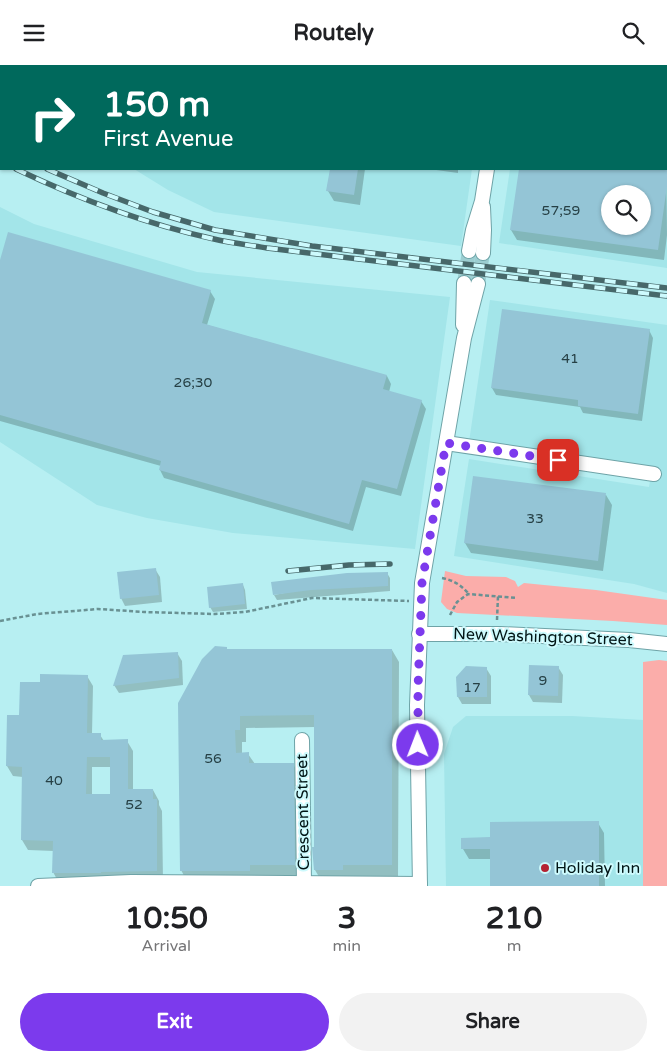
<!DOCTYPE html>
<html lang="en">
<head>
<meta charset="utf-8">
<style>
	:root { --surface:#fff; --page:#f2f2f2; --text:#202124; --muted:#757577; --accent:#7c3aed }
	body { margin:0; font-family:"Varela Round",sans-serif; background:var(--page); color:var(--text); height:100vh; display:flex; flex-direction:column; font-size:19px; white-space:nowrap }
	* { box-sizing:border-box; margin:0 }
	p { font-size:16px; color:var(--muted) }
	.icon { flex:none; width:28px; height:28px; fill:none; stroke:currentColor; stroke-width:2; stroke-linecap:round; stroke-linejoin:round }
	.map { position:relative; height:821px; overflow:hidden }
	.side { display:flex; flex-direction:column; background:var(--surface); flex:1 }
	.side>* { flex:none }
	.top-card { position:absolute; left:0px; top:0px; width:668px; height:105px; box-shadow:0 1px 4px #0004; background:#00695c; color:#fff; overflow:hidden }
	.buttons { position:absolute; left:601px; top:120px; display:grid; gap:10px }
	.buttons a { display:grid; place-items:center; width:50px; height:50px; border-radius:50%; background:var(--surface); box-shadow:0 1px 4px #0004; font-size:25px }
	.pin { position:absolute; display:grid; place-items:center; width:42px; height:42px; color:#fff; margin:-21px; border-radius:10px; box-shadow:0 2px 8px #0006 }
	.me { position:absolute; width:55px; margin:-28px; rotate:359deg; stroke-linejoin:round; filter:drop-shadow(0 0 4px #0008) }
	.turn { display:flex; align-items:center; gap:18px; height:105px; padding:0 20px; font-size:22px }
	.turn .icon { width:65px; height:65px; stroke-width:2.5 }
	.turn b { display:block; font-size:35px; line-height:42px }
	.eta { display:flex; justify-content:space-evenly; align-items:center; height:85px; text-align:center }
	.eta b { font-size:30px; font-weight:700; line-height:35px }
	.action { display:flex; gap:10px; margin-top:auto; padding:10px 20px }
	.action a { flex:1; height:58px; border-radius:30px; background:var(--accent); color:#fff; font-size:20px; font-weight:700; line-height:58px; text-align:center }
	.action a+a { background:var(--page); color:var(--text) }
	header { display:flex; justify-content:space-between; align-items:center; height:65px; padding:0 20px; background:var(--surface); font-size:22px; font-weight:700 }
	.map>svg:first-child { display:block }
	.built { fill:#a3e5e9; fill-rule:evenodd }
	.green { fill:#fbadaa }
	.shadow { fill:#0003; fill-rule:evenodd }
	.building { fill:#94c5d6; fill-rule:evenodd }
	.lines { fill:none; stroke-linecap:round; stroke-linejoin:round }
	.street-tunnel { stroke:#9cced1; stroke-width:14; stroke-dasharray:14 7; stroke-linecap:butt }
	.street-casing { stroke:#6ea3a7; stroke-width:16 }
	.path { stroke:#699193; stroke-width:2.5; stroke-dasharray:4 2.5; stroke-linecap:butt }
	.street { stroke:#fff; stroke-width:14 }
	.rail-casing { stroke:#47686a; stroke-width:5.5 }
	.rail { stroke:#cdfafd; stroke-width:4; stroke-dasharray:11; stroke-linecap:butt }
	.route { stroke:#7c3aed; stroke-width:9; stroke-dasharray:0 16.2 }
	.poi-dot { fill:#b42333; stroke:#cdfafd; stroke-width:2 }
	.labels { text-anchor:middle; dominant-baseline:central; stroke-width:4; stroke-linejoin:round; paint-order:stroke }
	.number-label { font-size:14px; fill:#264045 }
	.street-label { font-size:16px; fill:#011415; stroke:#cdfafd }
	.poi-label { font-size:16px; fill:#011415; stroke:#cdfafd; text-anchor:start }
</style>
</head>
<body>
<header><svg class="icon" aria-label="menu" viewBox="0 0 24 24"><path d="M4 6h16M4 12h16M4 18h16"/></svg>Routely<svg class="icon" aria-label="search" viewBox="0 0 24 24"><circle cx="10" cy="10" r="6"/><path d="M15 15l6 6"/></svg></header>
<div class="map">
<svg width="667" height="821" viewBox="0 0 667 821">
	<rect width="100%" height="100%" fill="#b7eff2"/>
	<g class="built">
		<path d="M0,0H486L1,1V17Z"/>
		<path d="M525,0H667V203L499,178L510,104H666V1H525ZM610,129H642V161H610Z"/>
		<path d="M134,104H472L461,181L214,147L168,125Z"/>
		<path d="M0,142L34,159L197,207L450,232L415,484L233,468L147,453L97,440L0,377Z"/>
		<path d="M490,235L667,260V528L634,519L454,491L469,394L649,422L652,404L469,377Z"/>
		<path d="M466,651H572L644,655L643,821H446L444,689L453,662Z"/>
	</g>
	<g class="green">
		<path d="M445,506L466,511L506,512L515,516L518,522L524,518L544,520L596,525L667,535V560L613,556L457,548L447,544L441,537Z"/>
		<path d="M659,595L667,596V821H643V597Z"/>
	</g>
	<g class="shadow">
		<path d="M191,0H314L191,1Z"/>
		<path d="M345,0H471L472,1H345Z"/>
		<path d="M666,79L667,170L664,195L517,175L511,165L520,104H666ZM610,129H642V161H610Z"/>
		<path d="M331,104H365L360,140L334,136L328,126Z"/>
		<path d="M429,104H458V108Z"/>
		<path d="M0,200L210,226L215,234L207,260L387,311L391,319L389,327L421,336L426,344L401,431L366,422L353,466L164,413L160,405L161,401L0,356Z"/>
		<path d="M649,265L653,273L642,356L583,348L580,342L496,330L492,323Z"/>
		<path d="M606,430L612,440L603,506L471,488L465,478Z"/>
		<path d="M155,504L160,512L162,537L125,541L121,533Z"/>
		<path d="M387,508L390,513V526L277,535L274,530Z"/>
		<path d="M243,520L245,525L247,544L213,547L210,542Z"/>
		<path d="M392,585L399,597L398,812L322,817L315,805L314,784H315L316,662L246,663V677H242V689H248L255,699H293L300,711L301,812L188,818L181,805L228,586Z"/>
		<path d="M177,588L182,596L183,620L119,628L114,620Z"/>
		<path d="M558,602L563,610L562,638L533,637L529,630Z"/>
		<path d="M486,603L491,611V639H462L458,632Z"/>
		<path d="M87,611L93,621L92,669L100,670L104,676H127L133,686V725H153L159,736V740L162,746L163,816L59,818L53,807L54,786L28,785L22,775L23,712L13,711L7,701L20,651L41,619ZM92,702H111V730H92Z"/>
		<path d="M598,758L604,768L605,821H492L491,794H469L463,784L491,774Z"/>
	</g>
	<g class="building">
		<path d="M330,104H358L354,130L326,126Z"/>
		<path d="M519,104H667V121L658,185L510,165ZM610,129H642V161H610Z"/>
		<path d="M8,167L211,225L202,258L387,310L383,324L422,335L397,424L362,415L349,459L159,405L161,396L0,350V195Z"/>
		<path d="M502,244L650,264L638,349L578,341V335L491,323Z"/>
		<path d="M473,411L606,428L598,496L464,478Z"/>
		<path d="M156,503L159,530L120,534L117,507Z"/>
		<path d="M388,507V521L311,525L273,530L271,517L347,508Z"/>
		<path d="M243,518L245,539L209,543L207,522Z"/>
		<path d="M215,581L227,582V584H392V800H343V805H314L312,782H314V650L240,651V665H235L236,688L249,687V698H294L295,800H250V806H180L178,638L202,594Z"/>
		<path d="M178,587L179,613L113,621L123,590Z"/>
		<path d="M529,600L559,601L558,631L528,630Z"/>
		<path d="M466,601L487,602V632H457L456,612Z"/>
		<path d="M40,609L88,610L87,668H101V675L128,674V724H153V734H157V806L101,807V808H52L53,776L21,775L22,702L6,701L7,650H19L20,617H40ZM87,692H110V729H86Z"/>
		<path d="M599,756V821H490V784H461V773L490,772V757Z"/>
	</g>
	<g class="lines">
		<g class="street-tunnel">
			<path d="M464,218L469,186"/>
			<path d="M478,219L483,188"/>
		</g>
		<g class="street-casing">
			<g id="street">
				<path d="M501,1V0"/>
				<path d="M483,142L484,165L483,188"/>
				<path d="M469,186L473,165L482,136L487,104"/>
				<path d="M463,260L464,218"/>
				<path d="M446,378L654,409"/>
				<path d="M419,569H500L629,575L667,579"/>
				<path d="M302,675L304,818"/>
				<path d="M38,821L131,817L420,819"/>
				<path d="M420,821L417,640L422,518L464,273L478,219"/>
			</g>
		</g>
		<g class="path">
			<path d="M442,513C453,515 461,520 468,528"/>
			<path d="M450,550L457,537L468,529L517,533"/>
			<path d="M497,555L498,531"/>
			<path d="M0,556L37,549L98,544L144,547L215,549L245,547L312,533L409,536"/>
		</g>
		<use href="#street" class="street"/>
		<g class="rail-casing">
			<g id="rail">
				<path d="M0,80L1,81"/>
				<path d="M0,95L1,96"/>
				<path d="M16,104C79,134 146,159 214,174C231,178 249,180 267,183L667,231"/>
				<path d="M47,104L103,128L153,147L215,165L312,181L667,223"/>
				<path d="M288,506L349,500L390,499"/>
			</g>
		</g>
		<use href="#rail" class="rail"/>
	</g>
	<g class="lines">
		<path class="route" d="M418,680V623L422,518L446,378L558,395"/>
	</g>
	<circle class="poi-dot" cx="545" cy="803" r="5"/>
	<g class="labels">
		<g class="number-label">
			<text x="561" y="145">57;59</text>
			<text x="570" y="293">41</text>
			<text x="193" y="317">26;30</text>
			<text x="535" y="453">33</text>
			<text x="543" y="615">9</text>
			<text x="472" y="622">17</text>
			<text x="213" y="693">56</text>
			<text x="54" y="715">40</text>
			<text x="134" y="739">52</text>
		</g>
		<g class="street-label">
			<text transform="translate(543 572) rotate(2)">New Washington Street</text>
			<text transform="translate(303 747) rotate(-91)">Crescent Street</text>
		</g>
		<g class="poi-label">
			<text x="555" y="803">Holiday Inn</text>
		</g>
	</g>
</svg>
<div class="buttons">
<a><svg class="icon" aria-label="search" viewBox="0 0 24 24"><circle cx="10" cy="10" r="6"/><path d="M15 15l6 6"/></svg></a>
</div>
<div class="pin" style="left:558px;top:395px;background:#d93025"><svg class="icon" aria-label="arrive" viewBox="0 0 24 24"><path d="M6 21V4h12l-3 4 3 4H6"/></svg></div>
<svg class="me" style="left:418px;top:680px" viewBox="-20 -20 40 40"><circle r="17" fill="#7c3aed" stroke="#fff" stroke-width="3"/><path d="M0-11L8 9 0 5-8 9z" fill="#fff"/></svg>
<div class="top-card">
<div class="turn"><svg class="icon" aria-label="right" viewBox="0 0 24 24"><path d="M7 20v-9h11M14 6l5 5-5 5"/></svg><div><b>150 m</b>First Avenue</div></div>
</div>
</div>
<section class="side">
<div class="eta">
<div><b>10:50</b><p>Arrival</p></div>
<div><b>3</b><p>min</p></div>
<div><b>210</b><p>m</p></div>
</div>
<div class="action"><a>Exit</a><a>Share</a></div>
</section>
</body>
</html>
